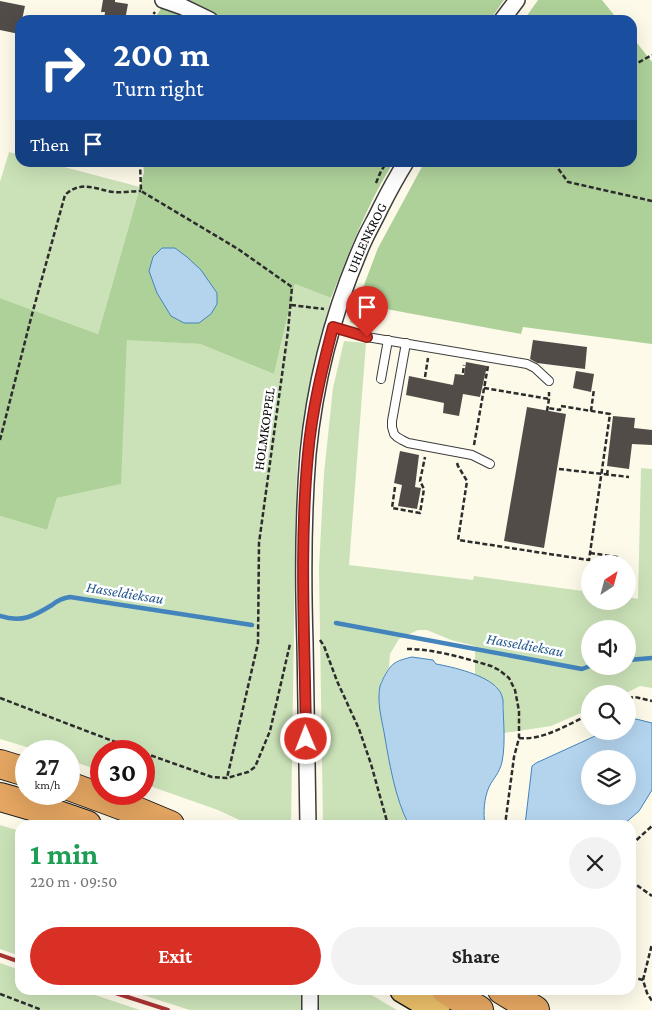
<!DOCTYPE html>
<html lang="en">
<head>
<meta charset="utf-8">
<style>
	:root { --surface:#fff; --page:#f2f2f2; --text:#222; --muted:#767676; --accent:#d93025 }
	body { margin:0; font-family:"Crimson Pro",serif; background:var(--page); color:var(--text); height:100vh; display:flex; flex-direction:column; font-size:19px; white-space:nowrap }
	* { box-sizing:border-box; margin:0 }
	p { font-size:16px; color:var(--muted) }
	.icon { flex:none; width:28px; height:28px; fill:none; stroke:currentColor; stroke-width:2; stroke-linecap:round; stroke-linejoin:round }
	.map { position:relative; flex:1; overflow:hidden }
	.details { position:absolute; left:15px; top:820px; width:621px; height:175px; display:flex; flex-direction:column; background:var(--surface); border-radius:15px; box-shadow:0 5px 20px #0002 }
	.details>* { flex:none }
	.hud { position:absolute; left:15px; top:15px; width:622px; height:152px; border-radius:15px; box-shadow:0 5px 20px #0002; background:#1a4fa0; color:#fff; overflow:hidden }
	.needle { width:32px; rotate:36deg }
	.controls { position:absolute; left:581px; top:555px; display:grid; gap:10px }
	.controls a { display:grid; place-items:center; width:55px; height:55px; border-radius:50%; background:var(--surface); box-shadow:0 5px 20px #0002; font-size:25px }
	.speed { position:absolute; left:15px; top:740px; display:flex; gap:10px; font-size:25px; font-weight:700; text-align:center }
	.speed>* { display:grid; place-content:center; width:65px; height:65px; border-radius:50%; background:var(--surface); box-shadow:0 5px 20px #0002; line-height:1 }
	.speed small { font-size:12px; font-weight:400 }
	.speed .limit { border:8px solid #d22; background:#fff; color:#111 }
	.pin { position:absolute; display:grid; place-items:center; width:42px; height:42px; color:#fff; margin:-51px -21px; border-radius:50% 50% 50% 0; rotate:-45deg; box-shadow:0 0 5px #0007 }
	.pin .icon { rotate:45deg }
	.me { position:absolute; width:55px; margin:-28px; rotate:359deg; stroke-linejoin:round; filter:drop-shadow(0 0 4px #0008) }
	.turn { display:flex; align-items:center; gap:18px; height:105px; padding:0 15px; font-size:22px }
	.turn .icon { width:65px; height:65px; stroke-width:2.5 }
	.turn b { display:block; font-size:35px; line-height:42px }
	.then { display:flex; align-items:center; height:48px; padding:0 15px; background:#0003; gap:10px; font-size:19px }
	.round { display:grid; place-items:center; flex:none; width:52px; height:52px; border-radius:26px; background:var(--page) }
	.summary { display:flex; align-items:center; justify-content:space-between; height:85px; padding:0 15px }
	h1 { font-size:30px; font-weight:700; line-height:38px; color:#1e9e55 }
	.action { display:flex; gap:10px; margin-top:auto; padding:10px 15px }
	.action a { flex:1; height:58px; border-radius:30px; background:var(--accent); color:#fff; font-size:20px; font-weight:700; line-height:58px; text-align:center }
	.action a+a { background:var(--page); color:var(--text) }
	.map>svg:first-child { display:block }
	.green { fill:#cbe2b8; fill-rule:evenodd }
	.forest { fill:#aed199 }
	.water { fill:#b4d4ee; stroke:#4384bc; fill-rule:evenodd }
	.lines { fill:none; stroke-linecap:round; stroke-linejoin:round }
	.stream { stroke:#4384bc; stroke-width:4.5 }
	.building { fill:#514c48 }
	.service-casing { stroke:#3d3d3d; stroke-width:10 }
	.minor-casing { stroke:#3d3d3d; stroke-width:18 }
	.trunk-casing { stroke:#1b1b1b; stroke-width:28 }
	.motorway-casing { stroke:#1b1b1b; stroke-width:30 }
	.path { stroke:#2c2c2c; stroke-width:2.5; stroke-dasharray:5 2.5; stroke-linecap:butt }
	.service { stroke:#fff; stroke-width:8 }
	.minor { stroke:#fff; stroke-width:15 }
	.trunk { stroke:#e6bc67; stroke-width:25 }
	.motorway { stroke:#e3a561; stroke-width:28 }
	.rail { stroke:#a93533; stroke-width:4 }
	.route-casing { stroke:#8d1f18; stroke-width:12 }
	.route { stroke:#d93025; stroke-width:9 }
	.labels { text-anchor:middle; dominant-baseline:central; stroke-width:5; stroke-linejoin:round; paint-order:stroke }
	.street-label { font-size:14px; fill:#0a0a0a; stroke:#fff }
	.water-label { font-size:15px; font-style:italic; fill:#23578c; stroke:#fff }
</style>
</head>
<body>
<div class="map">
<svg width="652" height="1010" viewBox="0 0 652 1010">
	<rect width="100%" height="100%" fill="#fdfae9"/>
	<g class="green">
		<path d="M9,152L20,155V162L49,163L140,187L98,334L0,298V182Z"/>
		<path d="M295,284L331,298L308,394L298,455L296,495L291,825H250L218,810L144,784V751H101V771L69,760V751H40L0,739V516L47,530L57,498L120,484L127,339L200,344L274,374Z"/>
		<path d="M344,341L366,343L349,565L473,580L474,576L590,592V601H628V597L638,599L641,468L652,469V688L640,686L624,694H590V709L551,726L504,733C503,720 507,695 496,686C490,681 482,678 475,674V646L451,640L427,630H418L399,639L390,654L389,667L386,672L380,685L379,703L388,755L399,799L404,816L409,825H323L319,568L324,473L333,388ZM590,629H628V666H590Z"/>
		<path d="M0,825L20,831V956L0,949Z"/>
		<path d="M0,963L20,970V990H80L140,1010H0Z"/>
		<path d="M127,990H363L397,1010H190Z"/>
	</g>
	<g class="forest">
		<path d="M166,0H504L490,20H154Z"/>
		<path d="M538,0H602L618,20H524Z"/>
		<path d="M633,38L652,62V344L523,327L521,334L370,306L367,331L350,322L378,248L424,163L632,162Z"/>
		<path d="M143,163H393C367,205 349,252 331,298L295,284L274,374L200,344L127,340L121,484L57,498L47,530L0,516V298L98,334L140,187L144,172Z"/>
	</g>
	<g class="water">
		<path d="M162,248H175L187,257L201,270L217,293V304L211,314L199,323H184L171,316L157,293L149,271L153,257Z"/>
		<path d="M412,657L433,660L436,664C453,667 487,675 498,689C501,692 502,696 503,700C503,720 506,742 502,762C499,774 494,777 489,787C484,798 483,813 485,825H409C395,799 389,761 384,732C381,717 377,701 380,686C381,683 382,682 383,679C391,663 395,661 412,657Z"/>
		<path d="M636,719L652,723V790L639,811L623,825H525L532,766L536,763L606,731H628V722ZM590,759H628V796H590Z"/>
	</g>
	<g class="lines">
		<g class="stream">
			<path d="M0,616C22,623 34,616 52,605C58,600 62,598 70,597L252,625"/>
			<path d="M336,623L582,669L590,666"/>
			<path d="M628,660L652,658"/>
		</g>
	</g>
	<g class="building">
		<path d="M103,0H115V2L128,4L125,20H104L105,12H101Z"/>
		<path d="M0,1L25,6L22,20H20L19,34L0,30Z"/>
		<path d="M533,340L587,347L585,369L537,363L530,359Z"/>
		<path d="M466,362L487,366L480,397L463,394L459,416L443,413L444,403L406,395L409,376L453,385L455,374L464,375Z"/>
		<path d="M576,371L594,374L591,392L573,388Z"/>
		<path d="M527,407L566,414L544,548L504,541Z"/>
		<path d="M613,416L635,418L634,428L652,430V445L632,444L629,469L607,466Z"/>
		<path d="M400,451L419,455L415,487L421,488L417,509L398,506L402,485L394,483Z"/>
	</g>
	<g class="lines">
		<g class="service-casing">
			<g id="service">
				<path d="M333,327L367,337L527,364L535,368L549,381"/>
				<path d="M406,343L392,421V427L394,434L397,437L402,440L408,443L472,455L490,464"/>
				<path d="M381,379L388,340"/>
			</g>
		</g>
		<g class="minor-casing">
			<g id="minor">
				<path d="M163,0L183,7L210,20"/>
				<path d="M502,20L517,0"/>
				<path id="s1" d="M308,825C307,764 306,704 305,643C303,580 303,517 308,454C315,382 334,309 363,243C368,231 375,220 380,209C388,193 396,178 406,162"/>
				<path d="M310,990V1010"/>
			</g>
		</g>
		<g class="trunk-casing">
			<path id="trunk" d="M403,990L437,1010"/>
		</g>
		<g class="motorway-casing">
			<g id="motorway">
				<path d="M0,764L26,772"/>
				<path d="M69,786L134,810L170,825"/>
				<path d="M0,797L35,807L87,825"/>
				<path d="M446,990L479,1010"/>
				<path d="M502,990L535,1010"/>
			</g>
		</g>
		<g class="path">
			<path d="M149,20L155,12"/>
			<path d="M632,66L652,55"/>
			<path d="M140,162L141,191L238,249L292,287L288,331L259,543L258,643L227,778"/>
			<path d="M556,162L557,167L568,182L652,201"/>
			<path d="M376,183L381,171L387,162"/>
			<path d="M291,305L324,309"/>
			<path d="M463,373L464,365"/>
			<path d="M425,377L428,358"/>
			<path d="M484,388L549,399"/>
			<path d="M547,411L549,399V392"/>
			<path d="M591,411L594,389"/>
			<path d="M0,440L31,318L65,195C81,180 95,189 113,192C122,193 132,191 141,191"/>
			<path d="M474,445L488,366"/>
			<path d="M457,463L458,466L467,481L458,540L589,560L610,414L561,406L560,410L548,408"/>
			<path d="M559,469L629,477"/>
			<path d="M607,475L608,468"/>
			<path d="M395,487L392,508L420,513L424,489L420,481L425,457"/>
			<path d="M590,553L617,557V562"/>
			<path d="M320,640L324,646L337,681L359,729L371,764L388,825"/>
			<path d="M407,649C435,649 464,658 491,666L499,670L509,678L515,690L519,711V738L514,757L505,825"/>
			<path d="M0,698L139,751"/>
			<path d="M628,698L635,697L652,701"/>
			<path d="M519,738C542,741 569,724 590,714"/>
			<path d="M144,753L212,777L227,778L248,772L255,767L270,731L290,644"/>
			<path d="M631,845L652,826"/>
			<path d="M631,881L652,896"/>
			<path d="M631,977L643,980L647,993L652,1001"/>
			<path d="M643,980L652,944"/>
			<path d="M0,994L42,1010"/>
		</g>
		<use href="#service" class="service"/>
		<use href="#minor" class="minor"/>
		<use href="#trunk" class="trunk"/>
		<use href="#motorway" class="motorway"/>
		<g class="rail">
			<path d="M0,955L20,962"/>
			<path d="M106,990L168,1010"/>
		</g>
	</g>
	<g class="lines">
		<g class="route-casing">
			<path id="route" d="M306,739C305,644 299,548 308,454C312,410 322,369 333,327L367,337"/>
		</g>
		<use href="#route" class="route"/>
	</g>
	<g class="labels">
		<g class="street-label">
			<text stroke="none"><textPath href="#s1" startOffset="596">UHLENKROG</textPath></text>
			<text transform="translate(264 429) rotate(-82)">HOLMKOPPEL</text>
		</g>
		<g class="water-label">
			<text transform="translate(125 593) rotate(9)">Hasseldieksau</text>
			<text transform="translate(525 645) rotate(10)">Hasseldieksau</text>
		</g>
	</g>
</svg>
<div class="controls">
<a><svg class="needle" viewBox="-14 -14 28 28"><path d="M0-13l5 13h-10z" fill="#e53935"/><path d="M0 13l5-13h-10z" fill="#767676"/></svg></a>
<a><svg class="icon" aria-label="sound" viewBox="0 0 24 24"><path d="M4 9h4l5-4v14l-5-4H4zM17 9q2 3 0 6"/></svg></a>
<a><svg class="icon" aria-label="search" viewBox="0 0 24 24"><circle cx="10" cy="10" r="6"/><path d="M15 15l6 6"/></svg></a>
<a><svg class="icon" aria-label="layers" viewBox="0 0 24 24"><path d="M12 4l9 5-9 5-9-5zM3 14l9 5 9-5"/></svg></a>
</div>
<div class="speed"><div>27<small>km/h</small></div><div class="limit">30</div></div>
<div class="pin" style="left:367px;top:337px;background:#d93025"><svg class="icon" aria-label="arrive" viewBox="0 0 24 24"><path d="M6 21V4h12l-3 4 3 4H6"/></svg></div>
<svg class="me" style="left:306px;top:739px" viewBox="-20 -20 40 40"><circle r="17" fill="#d93025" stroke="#fff" stroke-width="3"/><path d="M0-11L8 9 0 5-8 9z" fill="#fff"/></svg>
<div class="hud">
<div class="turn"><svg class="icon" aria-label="right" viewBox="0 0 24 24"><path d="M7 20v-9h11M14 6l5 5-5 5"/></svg><div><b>200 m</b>Turn right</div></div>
<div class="then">Then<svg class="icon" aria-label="arrive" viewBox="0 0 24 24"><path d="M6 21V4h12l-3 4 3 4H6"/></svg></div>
</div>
<section class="details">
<div class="summary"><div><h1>1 min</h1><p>220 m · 09:50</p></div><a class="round"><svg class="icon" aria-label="close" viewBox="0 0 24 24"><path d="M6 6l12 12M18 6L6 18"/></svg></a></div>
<div class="action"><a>Exit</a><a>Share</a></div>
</section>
</div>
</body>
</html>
